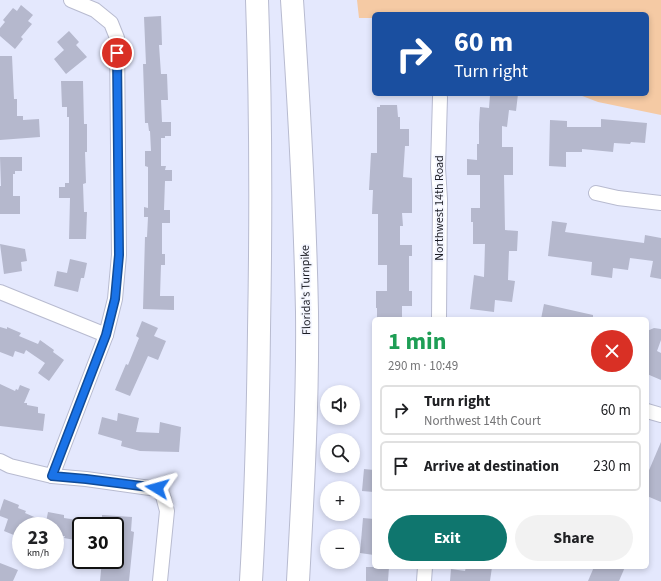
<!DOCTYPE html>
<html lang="en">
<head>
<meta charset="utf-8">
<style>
	:root { --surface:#fff; --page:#f2f2f2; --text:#202124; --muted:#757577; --line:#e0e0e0; --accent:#0f766e }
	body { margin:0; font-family:"Source Sans 3",sans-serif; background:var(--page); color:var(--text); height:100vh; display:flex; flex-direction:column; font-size:15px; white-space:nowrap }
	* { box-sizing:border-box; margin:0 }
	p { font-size:13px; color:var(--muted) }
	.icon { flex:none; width:22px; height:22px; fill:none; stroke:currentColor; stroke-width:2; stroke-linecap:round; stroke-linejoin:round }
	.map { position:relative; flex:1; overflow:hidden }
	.side { position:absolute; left:372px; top:317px; width:277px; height:252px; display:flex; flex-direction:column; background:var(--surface); border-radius:6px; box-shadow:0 2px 6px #0003 }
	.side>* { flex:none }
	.guide { position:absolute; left:372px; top:12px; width:277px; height:84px; border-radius:6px; box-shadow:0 2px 6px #0003; background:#1a4fa0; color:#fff; overflow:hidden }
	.controls { position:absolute; left:320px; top:385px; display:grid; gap:8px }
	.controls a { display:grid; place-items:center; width:40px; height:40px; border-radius:50%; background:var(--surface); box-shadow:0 2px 6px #0003; font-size:20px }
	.speed { position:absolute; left:12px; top:517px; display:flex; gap:8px; font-size:20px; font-weight:700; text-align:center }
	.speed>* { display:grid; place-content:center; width:52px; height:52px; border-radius:50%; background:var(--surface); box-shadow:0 2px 6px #0003; line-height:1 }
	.speed small { font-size:10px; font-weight:400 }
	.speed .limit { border:2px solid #111; border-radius:6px; background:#fff; color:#111 }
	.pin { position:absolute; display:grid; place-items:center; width:34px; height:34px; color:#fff; margin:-17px; border:2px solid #fff; border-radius:50%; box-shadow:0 1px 4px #0007 }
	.me { position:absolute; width:44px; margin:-22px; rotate:278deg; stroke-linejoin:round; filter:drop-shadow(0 0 3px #0008) }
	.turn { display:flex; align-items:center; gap:14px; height:84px; padding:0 16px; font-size:18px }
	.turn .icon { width:52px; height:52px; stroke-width:2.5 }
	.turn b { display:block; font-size:28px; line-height:34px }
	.round { display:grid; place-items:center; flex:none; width:42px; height:42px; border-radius:21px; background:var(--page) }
	.overview { display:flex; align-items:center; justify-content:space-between; height:68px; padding:0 16px }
	h1 { font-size:24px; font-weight:700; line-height:30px; color:#1e9e55 }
	.primary-button { display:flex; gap:8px; margin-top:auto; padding:8px 16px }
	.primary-button a { flex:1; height:46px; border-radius:24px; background:var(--accent); color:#fff; font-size:16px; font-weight:700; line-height:46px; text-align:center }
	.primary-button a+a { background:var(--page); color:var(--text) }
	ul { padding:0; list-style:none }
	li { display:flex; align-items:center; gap:12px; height:50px; margin:0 8px 6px; padding:0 8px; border:2px solid var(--line); border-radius:6px }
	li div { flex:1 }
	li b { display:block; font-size:15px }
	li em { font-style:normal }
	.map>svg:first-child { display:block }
	.green { fill:#f5caa4 }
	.building { fill:#b5b8cd }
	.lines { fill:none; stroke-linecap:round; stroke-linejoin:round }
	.minor-casing { stroke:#b8bbd0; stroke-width:16 }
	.motorway-casing { stroke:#b8bbd0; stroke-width:24 }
	.minor { stroke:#fff; stroke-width:14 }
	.motorway { stroke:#fff; stroke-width:22 }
	.route-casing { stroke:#114b97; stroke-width:10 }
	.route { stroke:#1a73e8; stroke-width:7 }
	.labels { text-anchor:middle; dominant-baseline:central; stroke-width:3.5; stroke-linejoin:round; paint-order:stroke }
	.street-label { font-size:12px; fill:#1b1c24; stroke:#f4f6ff }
</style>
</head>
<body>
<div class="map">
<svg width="661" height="581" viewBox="0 0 661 581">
	<rect width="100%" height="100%" fill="#e4e8fd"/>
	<path class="green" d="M357,0H661V115L598,102L577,94H647V14H509V13L471,14H374V18H359Z"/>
	<g class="building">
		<path d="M21,5L33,15L28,21L32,24L21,37L23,39L15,49L0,36V28L5,22L3,20L13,8L17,11Z"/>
		<path d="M161,16L162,45H159L161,74H167L168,100H161L162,122H171V136H165V138H161V166H166L165,170H172V181H165L164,210H170V223H162V254H165V265H161L160,296H174V310L143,309L145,237H147L148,217H144V207L148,208V167L145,166V151H151L150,131H149L148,123H145L143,64H146L144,17Z"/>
		<path d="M69,31L79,42L76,45L87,57L66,74L54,59L64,50L57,42Z"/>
		<path d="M0,56H12L14,99H17V116H23V120L39,119L40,137L0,140Z"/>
		<path d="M61,81H83L84,124H87V152H85L86,183L83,184L84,212H87L86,239H69L70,198H59V187H65V183H69V117H67V107H62Z"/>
		<path d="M494,94H518L516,111L509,110L507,127L502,126V147H513V175H504L505,230L518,231L517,251H509L508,280L515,281L512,302L495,300L494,312L470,309L474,275L484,277L485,244H473V222H471V208H480V175H467V159L477,160V144H479V124L480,107L489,108L490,95Z"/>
		<path d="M380,105H397L398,117H400V129H409V146H405L403,177L412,178V213H402L403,226H400V245H412V256H409V291H412V306H402V319H377V308H376V291H387V265H378V214H372L373,190H369L371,153H377V107H380Z"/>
		<path d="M601,119L647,123L645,143L631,142L630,144L614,143L613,152L582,149V152H566V167L549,166L550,120L567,121V127H601Z"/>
		<path d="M0,157H22V171H15V174H13V196H20V214H0V186H1Z"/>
		<path d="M552,221L567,223L565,232L644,243L645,235L661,238V279L650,277L653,261L630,258L628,270L613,268L612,278L591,275L592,262L548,256Z"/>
		<path d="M0,244L25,249L27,261L21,262L22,271L4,274Z"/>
		<path d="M70,259L87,263L84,278H81L78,292L54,286L57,271L67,273Z"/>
		<path d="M544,304L593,315V319H541Z"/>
		<path d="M142,321L158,328L154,336L166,341L158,360L148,356L130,396L115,390L126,364L128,365L139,338L136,336Z"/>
		<path d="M0,327L7,329V327L21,333L19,336L38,344L40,340L54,350L53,352L64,360L49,381L38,373L45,363L26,350L24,354L15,351L13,357L0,352Z"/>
		<path d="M654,328L661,329V340L657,351L661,353V380L647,374V331Z"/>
		<path d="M0,384L15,391L16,389L18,390L20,385L30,389L24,403H27V405L38,407V413L45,414L43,431L0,426Z"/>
		<path d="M118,413L139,418L136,432L159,433L160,422L181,427L179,452L140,451L121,446L122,441L98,434L102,417L117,421Z"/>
		<path d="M661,442V502L647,496V475Z"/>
		<path d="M364,469L374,470V492L362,491Z"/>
		<path d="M4,499L19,505L18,508L26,511L25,513L46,522L48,512L64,515V518L78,520V522L81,523V538L75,537V540L64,538L65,536H60L61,531L55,530V526H21V538L4,531L8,519L0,516V511Z"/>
		<path d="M102,515L132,517L131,531L134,532L129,581H100L102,560H115V526H102Z"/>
		<path d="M363,518L374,519V555L360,553Z"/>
		<path d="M0,563L18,570L13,581H0Z"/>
		<path d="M366,567H389L388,581H366Z"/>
		<path d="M466,567H492L490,581H450L451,569L465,571Z"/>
		<path d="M594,567H625L619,581H588Z"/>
	</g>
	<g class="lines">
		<g class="minor-casing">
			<g id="minor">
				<path d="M596,193L618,198L661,203"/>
				<path d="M0,292L106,335"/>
				<path d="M439,319L440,199L438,168L440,97"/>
				<path d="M647,411L661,415"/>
				<path d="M0,461L10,466L52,476L86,479L157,489L163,496L167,511L160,581"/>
				<path d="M52,476L106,335L115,299L119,255L117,38L111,23L95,10L71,0"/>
				<path d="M424,581L425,567"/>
			</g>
		</g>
		<g class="motorway-casing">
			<g id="motorway">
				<path d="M292,0C299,104 305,208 307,312C308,401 303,491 298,581"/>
				<path d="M251,581C256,497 258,414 259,330C261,220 261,110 257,0"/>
			</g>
		</g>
		<use href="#minor" class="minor"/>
		<use href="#motorway" class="motorway"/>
	</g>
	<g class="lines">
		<g class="route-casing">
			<path id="route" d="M117,53L119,255L115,299L106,335L52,476L86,479L157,488"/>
		</g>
		<use href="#route" class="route"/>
	</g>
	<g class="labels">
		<g class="street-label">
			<text transform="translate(439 208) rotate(-90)">Northwest 14th Road</text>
			<text transform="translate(306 290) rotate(-91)">Florida's Turnpike</text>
		</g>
	</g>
</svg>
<div class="controls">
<a><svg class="icon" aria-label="sound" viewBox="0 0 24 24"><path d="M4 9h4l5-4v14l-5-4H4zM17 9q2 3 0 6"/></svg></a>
<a><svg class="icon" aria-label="search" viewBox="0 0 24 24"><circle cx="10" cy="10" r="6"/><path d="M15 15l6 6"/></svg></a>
<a>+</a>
<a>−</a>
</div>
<div class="speed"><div>23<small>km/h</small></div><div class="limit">30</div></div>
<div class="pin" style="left:117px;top:53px;background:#d93025"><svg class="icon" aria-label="arrive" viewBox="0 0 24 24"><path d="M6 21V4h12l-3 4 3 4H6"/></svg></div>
<svg class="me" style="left:157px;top:488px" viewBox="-20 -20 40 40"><path d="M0-17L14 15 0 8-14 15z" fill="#1a73e8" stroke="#fff" stroke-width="4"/></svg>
<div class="guide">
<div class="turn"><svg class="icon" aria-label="right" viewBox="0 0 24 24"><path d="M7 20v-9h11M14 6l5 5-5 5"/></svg><div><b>60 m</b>Turn right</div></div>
</div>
<section class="side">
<div class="overview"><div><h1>1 min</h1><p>290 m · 10:49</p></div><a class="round" style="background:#d93025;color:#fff"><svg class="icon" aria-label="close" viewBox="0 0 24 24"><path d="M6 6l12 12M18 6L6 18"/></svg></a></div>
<ul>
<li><svg class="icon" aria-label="right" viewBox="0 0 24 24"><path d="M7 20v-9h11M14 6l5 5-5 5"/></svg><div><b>Turn right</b><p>Northwest 14th Court</p></div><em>60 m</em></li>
<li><svg class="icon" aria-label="arrive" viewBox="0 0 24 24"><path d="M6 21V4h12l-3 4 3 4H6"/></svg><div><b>Arrive at destination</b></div><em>230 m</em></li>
</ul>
<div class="primary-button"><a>Exit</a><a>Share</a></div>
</section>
</div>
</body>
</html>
